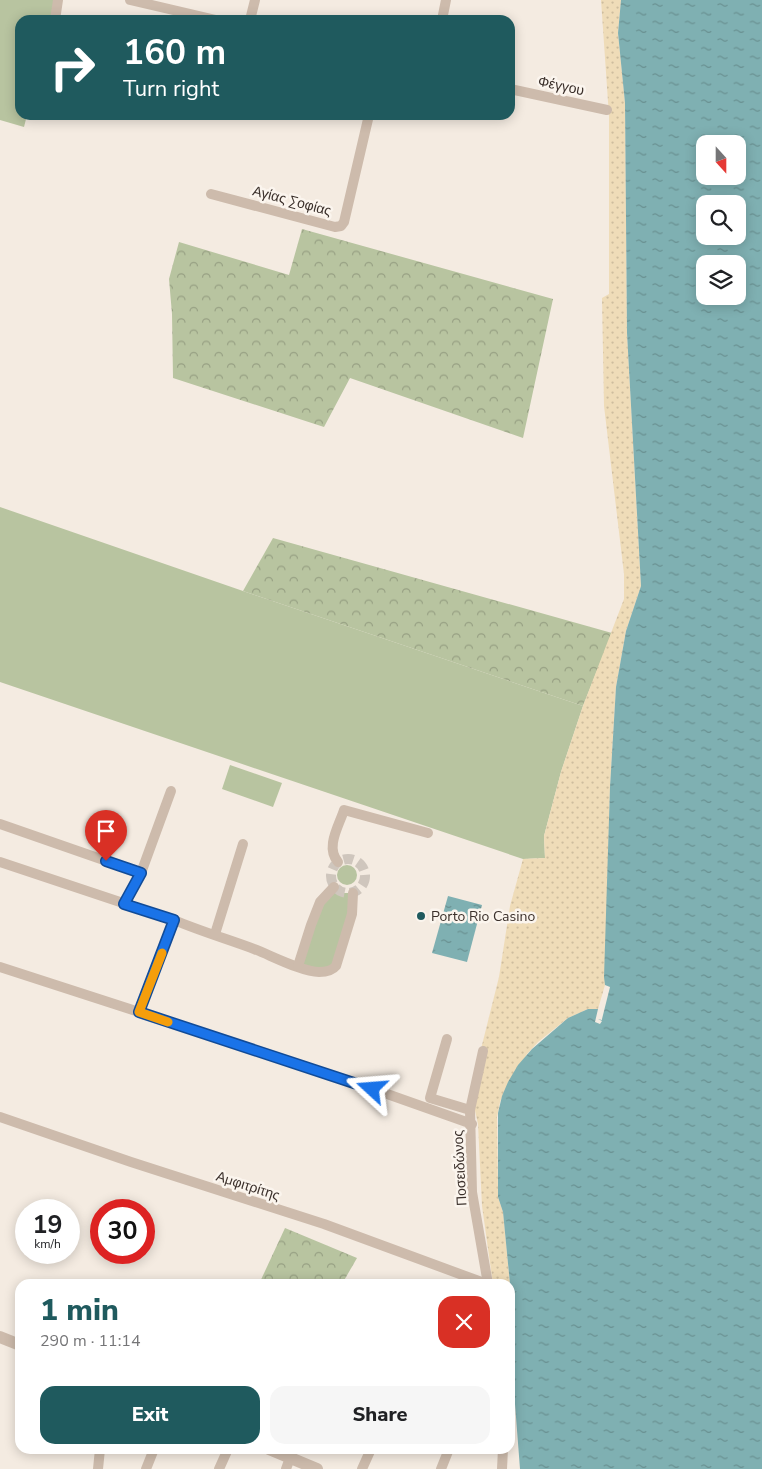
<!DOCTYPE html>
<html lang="en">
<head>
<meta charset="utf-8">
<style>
	:root { --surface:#fff; --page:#f6f6f6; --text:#202124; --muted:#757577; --accent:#1f5a5e }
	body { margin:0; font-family:"Nunito Sans",sans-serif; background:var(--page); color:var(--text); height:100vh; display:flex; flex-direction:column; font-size:19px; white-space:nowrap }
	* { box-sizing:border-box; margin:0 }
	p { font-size:16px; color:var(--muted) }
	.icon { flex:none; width:28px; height:28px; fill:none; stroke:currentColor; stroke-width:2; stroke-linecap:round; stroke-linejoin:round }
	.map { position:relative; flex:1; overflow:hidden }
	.sheet { position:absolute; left:15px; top:1279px; width:500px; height:175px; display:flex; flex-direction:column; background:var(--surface); border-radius:15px; box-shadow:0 2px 12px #0003 }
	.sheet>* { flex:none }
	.hud { position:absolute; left:15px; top:15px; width:500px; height:105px; border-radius:15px; box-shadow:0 2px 12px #0003; background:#1f5a5e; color:#fff; overflow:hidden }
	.needle { width:32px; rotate:159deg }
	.fabs { position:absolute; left:696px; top:135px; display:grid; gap:10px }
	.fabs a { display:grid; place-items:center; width:50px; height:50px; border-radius:10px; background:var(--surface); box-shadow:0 2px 12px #0003; font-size:25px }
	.speed { position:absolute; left:15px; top:1199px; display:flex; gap:10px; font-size:25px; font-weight:700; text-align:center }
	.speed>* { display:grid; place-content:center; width:65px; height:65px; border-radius:50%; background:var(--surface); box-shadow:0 2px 12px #0003; line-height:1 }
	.speed small { font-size:12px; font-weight:400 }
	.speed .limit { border:8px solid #d22; background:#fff; color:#111 }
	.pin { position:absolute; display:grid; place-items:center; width:42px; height:42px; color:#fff; margin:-51px -21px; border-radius:50% 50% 50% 0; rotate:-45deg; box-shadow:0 0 5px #0007 }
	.pin .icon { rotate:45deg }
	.me { position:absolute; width:55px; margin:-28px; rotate:289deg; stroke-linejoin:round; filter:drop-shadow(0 0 4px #0008) }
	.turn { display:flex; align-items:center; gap:18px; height:105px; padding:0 25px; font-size:22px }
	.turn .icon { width:65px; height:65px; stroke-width:2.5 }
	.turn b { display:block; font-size:35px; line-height:42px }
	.round { display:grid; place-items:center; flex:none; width:52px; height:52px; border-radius:15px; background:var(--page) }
	.headline { display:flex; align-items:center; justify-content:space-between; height:85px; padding:0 25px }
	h1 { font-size:30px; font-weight:800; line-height:38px; color:var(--accent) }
	.cta { display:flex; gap:10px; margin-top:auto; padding:10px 25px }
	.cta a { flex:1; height:58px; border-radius:15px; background:var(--accent); color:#fff; font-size:20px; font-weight:800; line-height:58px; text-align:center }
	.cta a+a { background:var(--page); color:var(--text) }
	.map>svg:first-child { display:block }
	.green { fill:#b8c4a0 }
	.forest { fill:url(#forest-crowns) }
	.sand { fill:url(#sand-dots) }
	.water { fill:url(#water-ripples); fill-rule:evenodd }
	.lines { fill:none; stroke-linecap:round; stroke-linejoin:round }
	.minor-tunnel { stroke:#cfc6bd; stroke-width:10; stroke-dasharray:10 5; stroke-linecap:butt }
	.minor { stroke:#cdbbac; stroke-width:10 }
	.tertiary { stroke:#cdbbac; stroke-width:12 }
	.route-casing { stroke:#114b97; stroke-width:12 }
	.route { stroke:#1a73e8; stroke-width:9 }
	.slow { stroke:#f59e0b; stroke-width:9 }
	.poi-dot { fill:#1f5a5e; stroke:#fbf5ee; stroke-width:2 }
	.labels { text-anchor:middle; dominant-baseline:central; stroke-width:5; stroke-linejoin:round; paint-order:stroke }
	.street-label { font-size:14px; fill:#3b302b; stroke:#fbf5ee }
	.poi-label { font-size:14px; fill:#3b302b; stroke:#fbf5ee; text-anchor:start }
</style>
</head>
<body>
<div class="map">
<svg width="762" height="1469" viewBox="0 0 762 1469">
	<defs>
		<pattern id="forest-crowns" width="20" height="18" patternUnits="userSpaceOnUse" patternTransform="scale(1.25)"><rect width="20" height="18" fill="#b8c4a0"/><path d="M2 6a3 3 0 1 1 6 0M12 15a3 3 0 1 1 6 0" fill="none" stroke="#97a083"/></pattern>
		<pattern id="sand-dots" width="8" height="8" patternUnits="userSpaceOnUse" patternTransform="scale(1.25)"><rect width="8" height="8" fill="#efdcb8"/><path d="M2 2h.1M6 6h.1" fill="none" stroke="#cebd9e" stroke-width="1.8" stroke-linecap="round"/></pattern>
		<pattern id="water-ripples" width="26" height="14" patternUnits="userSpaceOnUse" patternTransform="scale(1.25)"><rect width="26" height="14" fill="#7fb0b2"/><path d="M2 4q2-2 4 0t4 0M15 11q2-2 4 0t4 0" fill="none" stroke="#699091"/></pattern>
	</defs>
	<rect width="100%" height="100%" fill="#f4ebe1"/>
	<g class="green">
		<path d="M0,0H55L50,20H20V115H27L24,127L0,120Z"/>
		<path d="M0,507L243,591L583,706L561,772L544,836L545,858L523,859L0,682Z"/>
		<path d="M230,765L282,783L273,807L222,789Z"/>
		<circle cx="347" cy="875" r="10"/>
		<path d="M335,889L344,893H353L334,969L298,966L320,902Z"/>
	</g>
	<g class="forest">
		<path d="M302,229L553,299L523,438L350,378L324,427L173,378L172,314L169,279L179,242L289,275Z"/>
		<path d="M273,538L612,633L583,706L243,591Z"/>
		<path d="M285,1228L357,1258L342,1284H259Z"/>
	</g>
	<path class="sand" d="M601,0H621L618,33L625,103L627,333L641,586L626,631L616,687L610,787L605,985L598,1009H588L568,1018L538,1042L527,1054L504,1092L500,1102L497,1117L498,1197L503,1212L510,1284H493L482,1206L478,1124L474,1106L478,1061L499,977L510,906L523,859L545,858L544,836L561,772L583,706L624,599V574L604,406L602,298L609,294V116Z"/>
	<g class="water">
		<path d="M621,0H762V1469H520L510,1339V1284L503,1212L498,1197V1113L502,1096L508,1082L518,1065L532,1049L568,1018L588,1009H598L595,1022L600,1024L602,1021L598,1019L602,1020V1019L610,987L605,985L604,977L610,787L616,687L626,631L641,586L627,333L625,103L618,33ZM705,144H738V176H705ZM705,204H738V236H705ZM705,264H738V296H705Z"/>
		<path d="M448,896L482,905L467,962L432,953Z"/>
	</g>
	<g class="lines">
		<circle class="minor-tunnel" cx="348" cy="876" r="17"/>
		<g class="minor">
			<path d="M130,0L216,20"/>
			<path d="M55,20L58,0"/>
			<path d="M250,20L255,0"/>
			<path d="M442,20L446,0"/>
			<path d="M510,89L607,110"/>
			<path d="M211,194L335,227L341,226L344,222L369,115"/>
			<path d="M0,824L141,873"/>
			<path d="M0,862L174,920C200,931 227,939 254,949C270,955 302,972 319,972C325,972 332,971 336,966L352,914L353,893"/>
			<path d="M338,862C325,847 339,826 344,810L428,833"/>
			<path d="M124,904L141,873L171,791"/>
			<path d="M174,920L139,1012L373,1089L472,1124"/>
			<path d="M215,934L243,844"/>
			<path d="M298,966L311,925L320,902L334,887"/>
			<path d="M0,967L139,1012"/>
			<path d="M447,1039L430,1098L470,1110"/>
			<path d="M483,1051L470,1110L472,1192L488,1284"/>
			<path d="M0,1117L131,1162L324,1224L487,1284"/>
			<path d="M98,1469L100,1449"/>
			<path d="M146,1469L154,1449"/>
			<path d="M219,1469L228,1449"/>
			<path d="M286,1469L290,1458"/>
			<path d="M362,1469L371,1449"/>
			<path d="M441,1469L449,1449"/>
			<path d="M502,1469L503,1449"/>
		</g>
		<g class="tertiary">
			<path d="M0,1337L20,1345"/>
			<path d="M269,1449L317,1469"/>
		</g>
	</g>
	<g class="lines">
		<g class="route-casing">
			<path id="route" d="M106,861L141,873L124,904L174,920L139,1012L372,1089"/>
		</g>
		<use href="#route" class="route"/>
		<path class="slow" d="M162,953L139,1012L168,1022"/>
	</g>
	<circle class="poi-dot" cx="421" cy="916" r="5"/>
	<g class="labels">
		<g class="street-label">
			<text transform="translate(561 86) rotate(12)">Φέγγου</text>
			<text transform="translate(292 201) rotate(15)">Αγίας Σοφίας</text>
			<text transform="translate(460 1168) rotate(-93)">Ποσειδώνος</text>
			<text transform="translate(248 1186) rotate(18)">Αμφιτρίτης</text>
		</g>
		<g class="poi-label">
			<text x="431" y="916">Porto Rio Casino</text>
		</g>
	</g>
</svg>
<div class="fabs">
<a><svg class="needle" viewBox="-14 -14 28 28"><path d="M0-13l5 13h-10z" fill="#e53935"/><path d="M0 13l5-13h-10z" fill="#757577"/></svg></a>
<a><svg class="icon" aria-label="search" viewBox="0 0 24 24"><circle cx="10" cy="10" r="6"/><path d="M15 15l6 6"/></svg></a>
<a><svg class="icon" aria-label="layers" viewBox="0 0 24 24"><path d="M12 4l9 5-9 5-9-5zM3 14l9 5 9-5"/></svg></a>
</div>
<div class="speed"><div>19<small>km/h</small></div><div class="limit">30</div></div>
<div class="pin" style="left:106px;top:861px;background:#d93025"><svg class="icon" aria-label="arrive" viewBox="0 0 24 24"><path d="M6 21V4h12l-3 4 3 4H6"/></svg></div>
<svg class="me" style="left:372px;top:1089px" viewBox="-20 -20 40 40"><path d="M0-17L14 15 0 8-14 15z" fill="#1a73e8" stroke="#fff" stroke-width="4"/></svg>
<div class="hud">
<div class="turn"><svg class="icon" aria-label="right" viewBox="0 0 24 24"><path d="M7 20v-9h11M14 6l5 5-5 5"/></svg><div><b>160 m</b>Turn right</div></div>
</div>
<section class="sheet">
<div class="headline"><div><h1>1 min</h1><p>290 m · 11:14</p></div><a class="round" style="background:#d93025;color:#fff"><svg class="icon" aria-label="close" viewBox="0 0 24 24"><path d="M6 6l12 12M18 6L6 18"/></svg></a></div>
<div class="cta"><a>Exit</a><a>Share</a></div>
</section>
</div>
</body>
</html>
